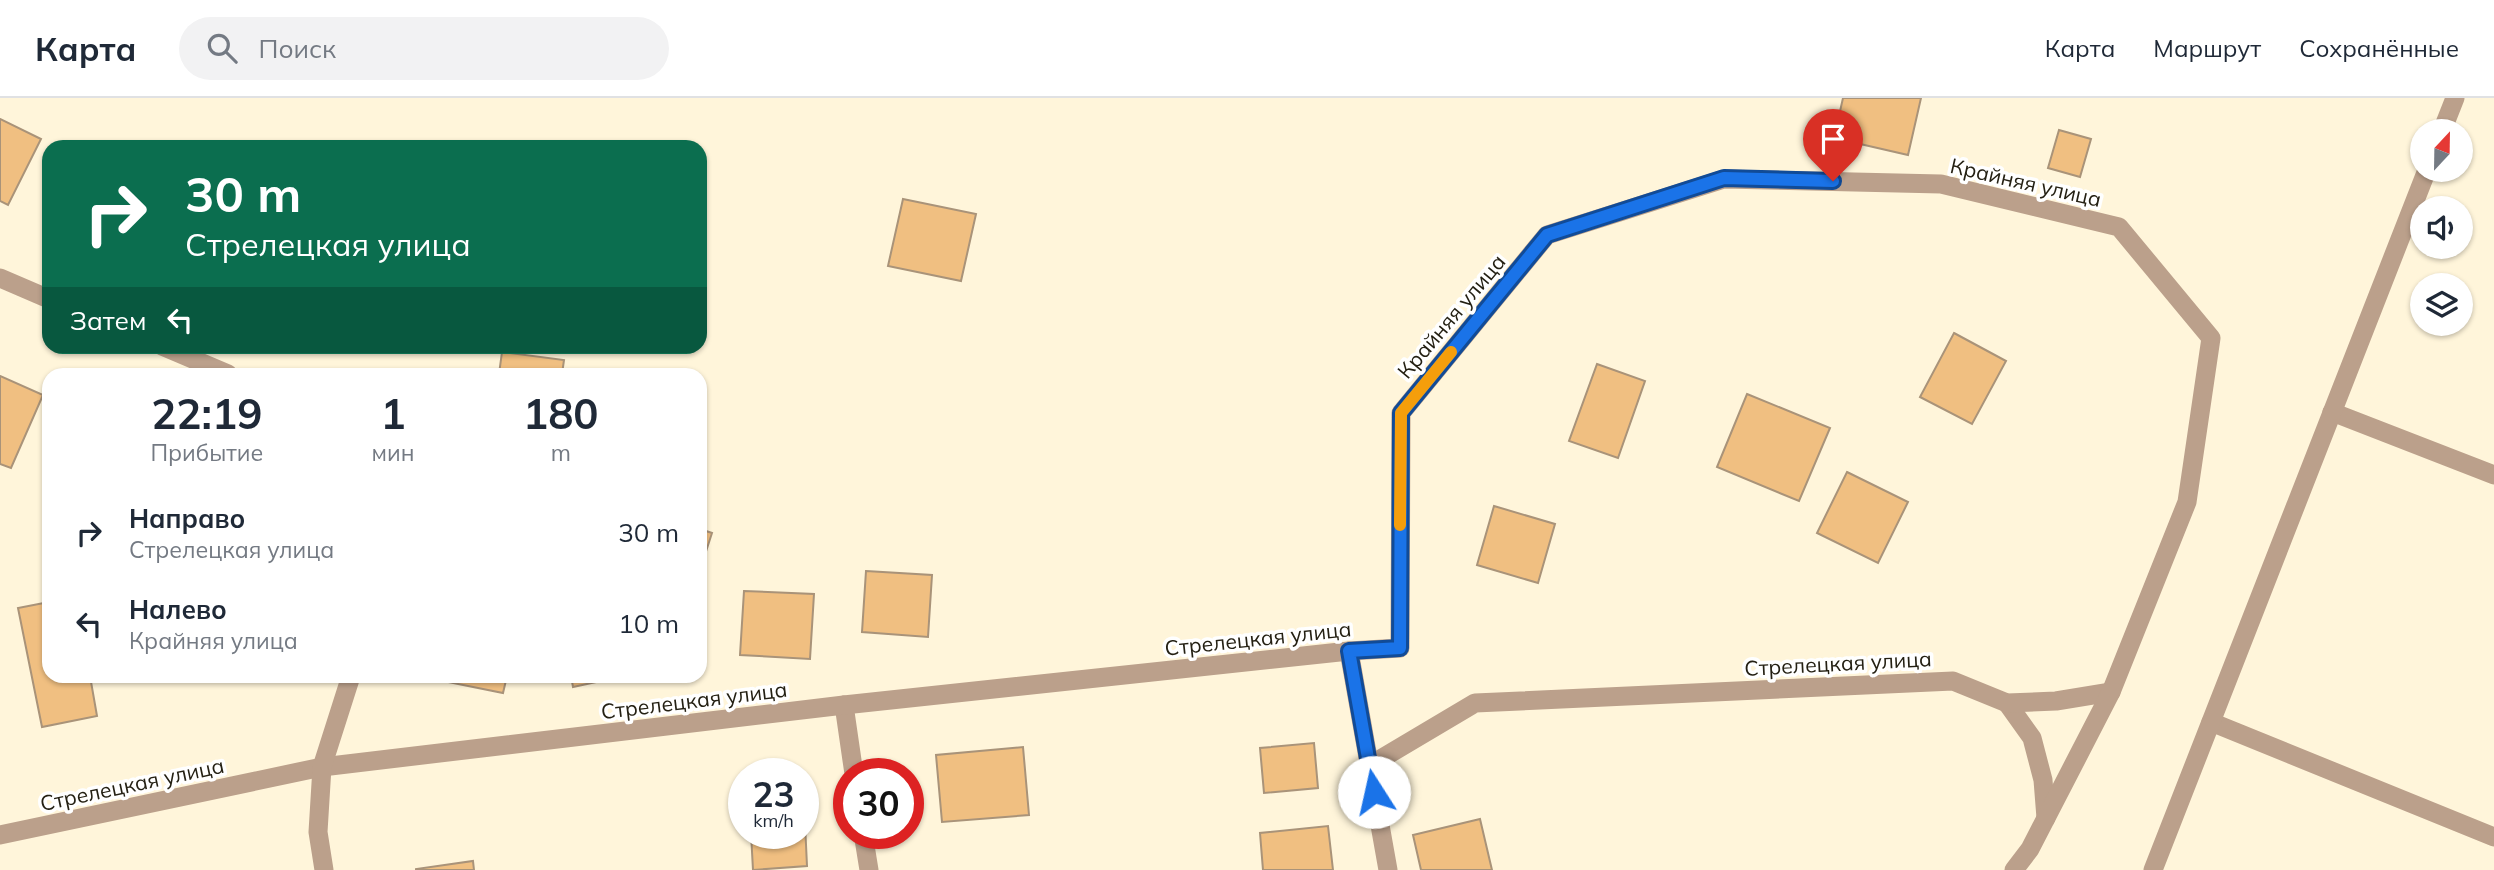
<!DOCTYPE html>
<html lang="ru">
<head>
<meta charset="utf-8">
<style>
	:root { --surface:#fff; --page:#f2f2f3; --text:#1f2937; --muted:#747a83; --line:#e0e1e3 }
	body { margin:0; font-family:Mulish,sans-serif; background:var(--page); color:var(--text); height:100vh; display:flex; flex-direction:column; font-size:26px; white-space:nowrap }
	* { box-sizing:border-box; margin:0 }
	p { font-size:23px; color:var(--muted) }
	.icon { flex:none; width:38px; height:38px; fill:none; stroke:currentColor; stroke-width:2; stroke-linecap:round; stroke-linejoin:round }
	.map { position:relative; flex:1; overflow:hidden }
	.details { position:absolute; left:42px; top:270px; width:665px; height:315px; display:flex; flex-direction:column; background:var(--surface); border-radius:21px; box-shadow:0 2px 5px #0004 }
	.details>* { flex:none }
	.hud { position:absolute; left:42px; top:42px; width:665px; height:214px; border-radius:21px; box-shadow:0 2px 5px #0004; background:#0b6e4f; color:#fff; overflow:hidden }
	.needle { width:46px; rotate:22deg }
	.buttons { position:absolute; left:2410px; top:21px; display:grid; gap:14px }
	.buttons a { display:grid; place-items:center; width:63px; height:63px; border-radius:50%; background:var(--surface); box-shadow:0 2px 5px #0004; font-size:35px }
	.speed { position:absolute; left:728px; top:660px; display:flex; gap:14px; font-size:35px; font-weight:700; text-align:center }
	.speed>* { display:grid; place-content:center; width:91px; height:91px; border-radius:50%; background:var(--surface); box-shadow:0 2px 5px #0004; line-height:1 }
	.speed small { font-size:18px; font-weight:400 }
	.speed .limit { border:10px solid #d22; background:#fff; color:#111 }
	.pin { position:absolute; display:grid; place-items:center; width:60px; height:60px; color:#fff; margin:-72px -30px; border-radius:50% 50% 50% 0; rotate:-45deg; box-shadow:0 0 7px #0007 }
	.pin .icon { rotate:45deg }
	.me { position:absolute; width:77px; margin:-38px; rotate:350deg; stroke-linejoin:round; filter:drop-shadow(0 0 5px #0008) }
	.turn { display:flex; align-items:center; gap:24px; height:147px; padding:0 28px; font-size:32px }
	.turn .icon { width:91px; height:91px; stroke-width:2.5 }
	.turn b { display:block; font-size:49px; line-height:60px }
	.then { display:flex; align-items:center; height:66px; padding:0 28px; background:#0003; gap:14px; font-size:26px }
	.eta { display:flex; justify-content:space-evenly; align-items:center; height:119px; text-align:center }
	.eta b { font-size:42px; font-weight:700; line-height:49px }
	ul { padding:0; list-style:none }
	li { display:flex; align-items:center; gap:21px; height:91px; padding:0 28px }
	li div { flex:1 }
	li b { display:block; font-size:26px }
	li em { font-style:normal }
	header { display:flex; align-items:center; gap:42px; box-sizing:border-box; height:98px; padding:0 35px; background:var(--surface); border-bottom:2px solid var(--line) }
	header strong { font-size:33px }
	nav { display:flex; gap:38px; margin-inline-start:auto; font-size:24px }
	.search { width:490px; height:63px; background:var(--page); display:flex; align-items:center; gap:18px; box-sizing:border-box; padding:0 24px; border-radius:38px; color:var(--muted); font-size:26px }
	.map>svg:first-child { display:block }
	.building { fill:#f0bf81; stroke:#a99379; stroke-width:2 }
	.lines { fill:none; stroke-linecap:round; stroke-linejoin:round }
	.minor { stroke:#bba08b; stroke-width:19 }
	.route-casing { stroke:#114b97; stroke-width:18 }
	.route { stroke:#1a73e8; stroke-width:12 }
	.slow { stroke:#f59e0b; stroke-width:12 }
	.labels { text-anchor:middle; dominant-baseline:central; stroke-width:7; stroke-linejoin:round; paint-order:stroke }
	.street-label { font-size:21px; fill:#242013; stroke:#fff }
</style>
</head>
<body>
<header>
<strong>Карта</strong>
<div class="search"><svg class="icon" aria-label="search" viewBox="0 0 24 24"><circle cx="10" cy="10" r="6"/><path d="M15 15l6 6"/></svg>Поиск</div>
<nav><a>Карта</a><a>Маршрут</a><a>Сохранённые</a></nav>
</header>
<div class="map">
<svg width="2494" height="772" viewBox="0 0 2494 772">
	<rect width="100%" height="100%" fill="#fff5da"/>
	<g class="building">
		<path d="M1843,0H1921L1908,57L1834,40Z"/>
		<path d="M0,21L41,41L8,107L0,103Z"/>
		<path d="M2059,32L2091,41L2080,79L2048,70Z"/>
		<path d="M903,101L976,116L961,183L888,168Z"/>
		<path d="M1954,235L2006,263L1972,326L1920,299Z"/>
		<path d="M502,254L564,262L562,276H499Z"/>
		<path d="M1597,266L1645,283L1618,360L1569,343Z"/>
		<path d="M0,278L43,297L11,370L0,366Z"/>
		<path d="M1747,296L1830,330L1799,403L1717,369Z"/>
		<path d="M1847,374L1908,404L1878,465L1817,435Z"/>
		<path d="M1494,408L1555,426L1538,485L1477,467Z"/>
		<path d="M700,431L712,435L700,472Z"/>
		<path d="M866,473L932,477L928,539L862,534Z"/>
		<path d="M744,493L814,496L810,561L740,557Z"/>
		<path d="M49,504V578H90L97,618L42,629L18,510Z"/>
		<path d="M433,578H507L503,595L433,581Z"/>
		<path d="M571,578H615V580L573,589Z"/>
		<path d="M1314,645L1318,690L1264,695L1260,650Z"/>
		<path d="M1023,649L1029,717L942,724L936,657Z"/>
		<path d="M804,704L807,768L753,772L751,735H803Z"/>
		<path d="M1480,721L1492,772H1421L1413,737Z"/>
		<path d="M1328,728L1333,772H1263L1260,735Z"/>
		<path d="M473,763L474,772H416V771Z"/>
	</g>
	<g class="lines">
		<g class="minor">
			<path d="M2442,33L2455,0"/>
			<path d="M0,180L49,201"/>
			<path d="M162,248L228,276"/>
			<path d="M2332,314L2494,377"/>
			<path d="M1349,553L1388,772"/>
			<path d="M2007,605L2032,640L2043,682L2046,720"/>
			<path d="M844,607L854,676"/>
			<path d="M2211,624L2494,739"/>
			<path d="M1369,668L1475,605L1953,583L2007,605L2056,603L2111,594"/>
			<path d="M863,735L869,772"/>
			<path d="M0,737L322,669L844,607L1349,553L1400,550L1401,315L1547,137L1724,81L1941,86L2119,129L2211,240L2187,404L2111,594L2030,751L2014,772"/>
			<path d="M324,772L318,734L322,669L351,578"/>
			<path d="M2153,772L2427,72"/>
		</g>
	</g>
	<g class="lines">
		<g class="route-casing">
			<path id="route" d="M1374,694L1349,553L1400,550L1401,315L1547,137L1724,80L1833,83"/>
		</g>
		<use href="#route" class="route"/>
		<path class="slow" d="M1400,427L1401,315L1451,254"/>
	</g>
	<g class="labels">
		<g class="street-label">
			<text transform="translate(2026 84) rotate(13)">Крайняя улица</text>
			<text transform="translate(1451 218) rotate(-50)">Крайняя улица</text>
			<text transform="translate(1258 540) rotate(-6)">Стрелецкая улица</text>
			<text transform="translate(1838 565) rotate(-3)">Стрелецкая улица</text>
			<text transform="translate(694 602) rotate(-7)">Стрелецкая улица</text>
			<text transform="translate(132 686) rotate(-12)">Стрелецкая улица</text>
		</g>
	</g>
</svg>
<div class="buttons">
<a><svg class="needle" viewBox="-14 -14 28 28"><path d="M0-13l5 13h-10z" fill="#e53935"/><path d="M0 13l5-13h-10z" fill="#747a83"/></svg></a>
<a><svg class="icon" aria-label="sound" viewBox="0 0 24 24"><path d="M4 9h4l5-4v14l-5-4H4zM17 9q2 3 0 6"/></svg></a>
<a><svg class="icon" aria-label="layers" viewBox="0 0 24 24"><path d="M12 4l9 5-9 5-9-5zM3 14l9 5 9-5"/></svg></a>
</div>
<div class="speed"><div>23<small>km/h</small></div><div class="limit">30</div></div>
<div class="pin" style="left:1833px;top:83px;background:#d93025"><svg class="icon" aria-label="arrive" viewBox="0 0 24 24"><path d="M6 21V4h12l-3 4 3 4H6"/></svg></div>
<svg class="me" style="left:1374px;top:694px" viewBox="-20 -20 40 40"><circle r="19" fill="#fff"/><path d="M0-13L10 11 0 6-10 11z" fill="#1a73e8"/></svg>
<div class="hud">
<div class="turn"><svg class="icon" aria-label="right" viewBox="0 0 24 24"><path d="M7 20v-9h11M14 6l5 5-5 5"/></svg><div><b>30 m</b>Стрелецкая улица</div></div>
<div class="then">Затем<svg class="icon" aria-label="left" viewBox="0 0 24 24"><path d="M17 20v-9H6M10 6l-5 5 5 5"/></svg></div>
</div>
<section class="details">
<div class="eta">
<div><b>22:19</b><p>Прибытие</p></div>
<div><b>1</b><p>мин</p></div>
<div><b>180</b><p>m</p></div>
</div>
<ul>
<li><svg class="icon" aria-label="right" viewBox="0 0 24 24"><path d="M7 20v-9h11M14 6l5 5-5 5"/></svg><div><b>Направо</b><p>Стрелецкая улица</p></div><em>30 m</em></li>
<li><svg class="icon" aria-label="left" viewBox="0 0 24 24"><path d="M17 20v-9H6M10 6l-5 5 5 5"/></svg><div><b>Налево</b><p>Крайняя улица</p></div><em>10 m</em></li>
</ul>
</section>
</div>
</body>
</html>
